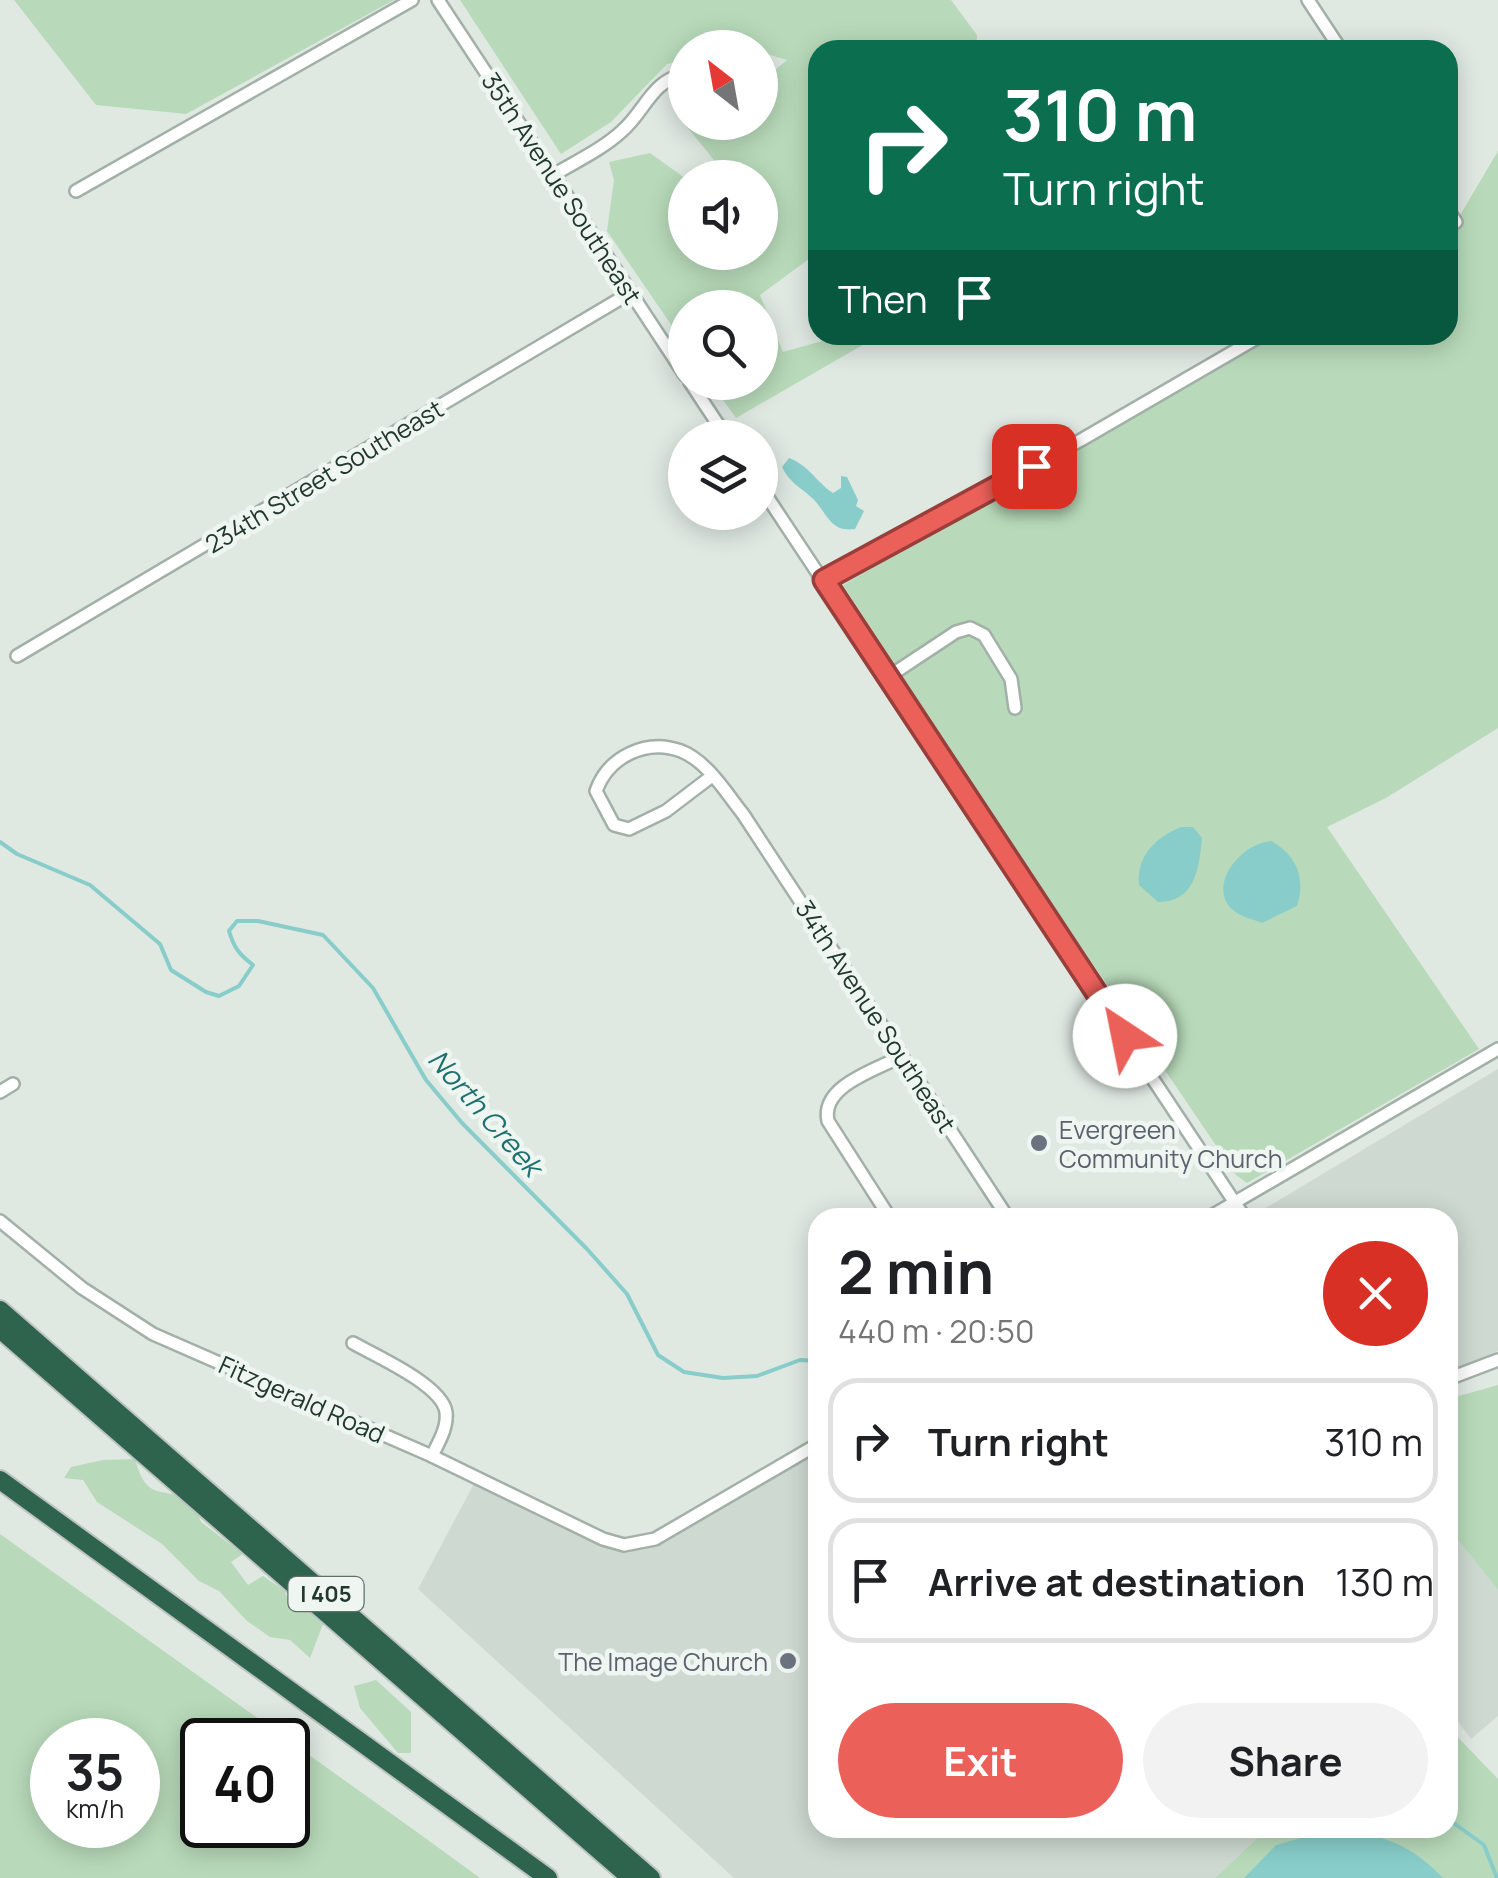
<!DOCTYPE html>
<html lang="en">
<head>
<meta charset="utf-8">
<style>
	:root { --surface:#fff; --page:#f2f2f2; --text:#202124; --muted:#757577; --line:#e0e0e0; --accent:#ec605a }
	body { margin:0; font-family:Manrope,sans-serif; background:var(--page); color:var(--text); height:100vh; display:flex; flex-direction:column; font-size:38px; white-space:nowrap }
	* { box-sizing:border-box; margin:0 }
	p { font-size:32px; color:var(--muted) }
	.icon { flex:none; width:55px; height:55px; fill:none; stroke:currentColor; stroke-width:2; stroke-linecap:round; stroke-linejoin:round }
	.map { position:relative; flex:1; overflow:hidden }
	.panel { position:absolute; left:808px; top:1208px; width:650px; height:630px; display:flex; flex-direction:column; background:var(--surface); border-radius:30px; box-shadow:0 5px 25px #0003 }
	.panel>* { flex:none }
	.guide { position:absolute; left:808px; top:40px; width:650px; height:305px; border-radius:30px; box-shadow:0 5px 25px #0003; background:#0b6e4f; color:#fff; overflow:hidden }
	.needle { width:65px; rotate:329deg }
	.fabs { position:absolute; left:668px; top:30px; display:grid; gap:20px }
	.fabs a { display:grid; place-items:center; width:110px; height:110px; border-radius:50%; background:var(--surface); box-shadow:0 5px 25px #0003; font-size:50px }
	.speed { position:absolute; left:30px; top:1718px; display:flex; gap:20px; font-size:50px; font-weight:700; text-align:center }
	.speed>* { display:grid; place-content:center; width:130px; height:130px; border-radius:50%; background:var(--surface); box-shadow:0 5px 25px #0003; line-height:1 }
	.speed small { font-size:25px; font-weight:400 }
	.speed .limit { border:5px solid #111; border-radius:15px; background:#fff; color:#111 }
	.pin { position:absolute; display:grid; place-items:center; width:85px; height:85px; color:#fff; margin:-42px; border-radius:20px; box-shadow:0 5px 15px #0006 }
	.me { position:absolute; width:110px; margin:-55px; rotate:326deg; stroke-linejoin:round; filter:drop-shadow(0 0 8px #0008) }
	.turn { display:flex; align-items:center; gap:35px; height:210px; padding:0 30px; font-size:45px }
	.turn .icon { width:130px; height:130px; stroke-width:2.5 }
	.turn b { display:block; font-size:70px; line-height:85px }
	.then { display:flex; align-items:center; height:95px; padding:0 30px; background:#0003; gap:20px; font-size:38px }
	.round { display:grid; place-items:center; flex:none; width:105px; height:105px; border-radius:52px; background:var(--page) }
	.head { display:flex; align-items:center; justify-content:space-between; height:170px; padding:0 30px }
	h1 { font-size:60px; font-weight:700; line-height:75px }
	.primary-button { display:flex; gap:20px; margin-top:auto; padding:20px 30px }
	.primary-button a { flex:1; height:115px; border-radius:60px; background:var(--accent); color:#fff; font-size:40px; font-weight:700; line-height:115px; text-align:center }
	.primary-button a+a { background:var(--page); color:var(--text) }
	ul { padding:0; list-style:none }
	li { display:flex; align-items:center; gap:30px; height:125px; margin:0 20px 15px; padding:0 10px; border:5px solid var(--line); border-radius:30px }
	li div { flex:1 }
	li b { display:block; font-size:38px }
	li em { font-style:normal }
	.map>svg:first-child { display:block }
	.built { fill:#cdd9d1 }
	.green { fill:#b8daba; fill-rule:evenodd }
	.water { fill:#88cdca }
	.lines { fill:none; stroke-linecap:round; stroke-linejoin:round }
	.stream { stroke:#88cdca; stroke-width:4 }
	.minor-casing { stroke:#a2b0a8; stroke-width:16 }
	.highway-casing { stroke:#bcc3c0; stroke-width:22 }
	.minor { stroke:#fff; stroke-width:11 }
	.highway { stroke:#2e634d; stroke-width:18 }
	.route-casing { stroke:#993e3a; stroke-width:25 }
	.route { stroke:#ec605a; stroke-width:18 }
	.worship-dot { fill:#6b7280; stroke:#eff6f1; stroke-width:4 }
	.labels { text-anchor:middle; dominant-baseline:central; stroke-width:9; stroke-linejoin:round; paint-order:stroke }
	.shield { fill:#eff6f1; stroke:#5f7168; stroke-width:2.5 }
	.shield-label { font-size:22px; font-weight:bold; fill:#21382d }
	.street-label { font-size:25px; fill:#21382d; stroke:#eff6f1 }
	.worship-label { font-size:25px; fill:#5b616d; stroke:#eff6f1; text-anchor:start }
	.water-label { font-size:28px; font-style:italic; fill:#1e716e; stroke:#eff6f1 }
</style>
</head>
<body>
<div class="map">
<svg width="1498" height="1878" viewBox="0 0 1498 1878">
	<rect width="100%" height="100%" fill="#dfe9e2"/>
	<g class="built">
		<path d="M1498,1069V1351L1448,1373V1218H1249Z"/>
		<path d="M817,1447L818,1828H1268L1215,1878H734L418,1589L477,1478L603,1539L639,1544Z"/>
		<path d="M1448,1527L1498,1590V1716L1471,1739L1448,1708Z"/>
	</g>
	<g class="green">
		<path d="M14,0H394L186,114L96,105Z"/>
		<path d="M460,0H951L977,35L976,50H818L817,253L760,295L783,352L844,335H880L736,418L711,383L760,382V308H685V345L607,231L614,180L609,162L650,153L685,178V252H760V178L728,177L678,116L685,103V122H760V83L787,60L760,52V48H685V60L667,64L611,122L561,154Z"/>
		<path d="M1498,151V728L1386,798L1327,827L1479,1049L1247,1183L1236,1175L992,815L843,585L1084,446L1081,440L1262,335H1448V226L1456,222Z"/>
		<path d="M1498,1385V1590L1448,1527V1399Z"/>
		<path d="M135,1459C148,1505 160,1483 194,1503L201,1522L243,1554L231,1562L248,1585L263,1576L285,1591L291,1608L311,1606L323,1624L310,1658L290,1640L270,1637L247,1621L219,1591L199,1581L162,1544L97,1502L83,1480L64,1478L71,1467L103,1460Z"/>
		<path d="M0,1534L421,1835L480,1878H0ZM138,1740V1825H52V1740ZM288,1740V1825H202V1740Z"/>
		<path d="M376,1680L411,1712V1753H398L360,1708L354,1686Z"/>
		<path d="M1448,1727L1498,1779V1878H1215L1268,1828H1448Z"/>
	</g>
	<g class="water">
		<path d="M789,458C810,466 815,481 833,493L841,488V476L847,477L858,500L856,506L864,511L855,529C829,533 827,511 811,497C799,486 790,483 782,467Z"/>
		<path d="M1181,827H1193L1202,838C1199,869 1195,902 1158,902L1139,885C1136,856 1156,837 1181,827Z"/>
		<path d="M1271,841C1297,855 1306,879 1297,906L1262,923C1253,919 1241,917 1233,910C1207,888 1238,844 1271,841Z"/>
		<path d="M1323,1832C1375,1832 1405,1839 1443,1878H1244L1276,1845Z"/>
	</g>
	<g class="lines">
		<g class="stream">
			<path d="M0,842L17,854L90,885L160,944L171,970L206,992L219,996L239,986L253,965C239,954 234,948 229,931L237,921H258L323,935L373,988L426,1080L462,1123L587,1249L627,1294L658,1355L684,1372L723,1378L757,1376L800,1360L818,1361"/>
			<path d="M1448,1819L1484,1845L1497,1878"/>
		</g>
		<g class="minor-casing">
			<g id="minor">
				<path d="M438,0L685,375"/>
				<path d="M1308,0L1341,50"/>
				<path d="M555,174C577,161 604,148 622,131C646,110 651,81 685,74"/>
				<path d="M76,191L412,0"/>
				<path d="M1448,210L1456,222L1448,226"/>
				<path d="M690,382L727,438"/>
				<path d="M760,486L1245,1218"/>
				<path d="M824,580L1081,440L1262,335"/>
				<path d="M17,656L630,293"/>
				<path d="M888,677L956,632L970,628L984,635L1011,679L1015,708"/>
				<path d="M712,776L666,811L629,829L614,825L596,791C608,757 646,738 681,751C707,761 727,794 743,814L1008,1218"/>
				<path d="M0,1092L13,1084"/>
				<path d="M890,1218L828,1121C820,1086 876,1070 902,1056"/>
				<path d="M1208,1218L1498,1049"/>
				<path d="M0,1221L82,1288L153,1334L432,1456L603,1539L624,1545L655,1539L818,1444"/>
				<path d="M353,1343C376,1356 442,1385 446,1412C448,1428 438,1443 432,1456"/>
				<path d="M1448,1379L1498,1360"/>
			</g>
		</g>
		<g class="highway-casing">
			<g id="highway">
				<path d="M0,1310L651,1878"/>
				<path d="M0,1329L631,1878"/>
				<path d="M0,1480L548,1878"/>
			</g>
		</g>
		<use href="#minor" class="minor"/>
		<use href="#highway" class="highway"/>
	</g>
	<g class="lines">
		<g class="route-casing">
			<path id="route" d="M1034,466L824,580L1125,1036"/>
		</g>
		<use href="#route" class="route"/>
	</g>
	<g class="worship-dot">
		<circle cx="1039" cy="1143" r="10"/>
		<circle cx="788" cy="1661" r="10"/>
	</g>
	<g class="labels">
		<rect class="shield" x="288.5" y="1577" width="75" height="34" rx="8"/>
		<g class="shield-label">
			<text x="326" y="1594">I 405</text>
		</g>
		<g class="street-label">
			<text transform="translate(562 188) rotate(57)">35th Avenue Southeast</text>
			<text transform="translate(324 476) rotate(-31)">234th Street Southeast</text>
			<text transform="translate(876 1016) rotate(57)">34th Avenue Southeast</text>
			<text transform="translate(302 1399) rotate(24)">Fitzgerald Road</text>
		</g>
		<g class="worship-label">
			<text x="1059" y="1129">Evergreen<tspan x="1059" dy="29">Community Church</tspan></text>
			<text x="768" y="1661" text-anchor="end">The Image Church</text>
		</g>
		<g class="water-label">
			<text transform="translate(486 1112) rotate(49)">North Creek</text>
		</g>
	</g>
</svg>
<div class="fabs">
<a><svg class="needle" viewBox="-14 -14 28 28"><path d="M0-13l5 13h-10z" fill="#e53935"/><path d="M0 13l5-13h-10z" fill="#757577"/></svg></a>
<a><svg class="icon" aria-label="sound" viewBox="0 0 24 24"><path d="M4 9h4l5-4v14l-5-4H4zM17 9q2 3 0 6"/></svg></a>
<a><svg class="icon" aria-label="search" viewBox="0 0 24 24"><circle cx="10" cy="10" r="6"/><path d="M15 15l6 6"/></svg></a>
<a><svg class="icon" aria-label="layers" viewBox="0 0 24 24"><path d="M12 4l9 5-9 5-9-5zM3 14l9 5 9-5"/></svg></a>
</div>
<div class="speed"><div>35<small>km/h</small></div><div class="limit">40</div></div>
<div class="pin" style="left:1034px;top:466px;background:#d93025"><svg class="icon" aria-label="arrive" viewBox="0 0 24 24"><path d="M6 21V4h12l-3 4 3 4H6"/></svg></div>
<svg class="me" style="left:1125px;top:1036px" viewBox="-20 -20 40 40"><circle r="19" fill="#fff"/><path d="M0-13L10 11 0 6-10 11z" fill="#ec605a"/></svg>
<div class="guide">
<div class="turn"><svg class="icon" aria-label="right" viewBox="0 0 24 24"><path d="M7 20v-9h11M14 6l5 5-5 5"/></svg><div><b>310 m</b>Turn right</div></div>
<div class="then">Then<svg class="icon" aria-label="arrive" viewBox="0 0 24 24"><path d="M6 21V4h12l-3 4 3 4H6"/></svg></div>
</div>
<section class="panel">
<div class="head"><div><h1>2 min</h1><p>440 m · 20:50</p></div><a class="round" style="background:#d93025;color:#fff"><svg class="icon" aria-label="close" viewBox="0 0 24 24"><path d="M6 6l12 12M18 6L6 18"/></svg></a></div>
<ul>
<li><svg class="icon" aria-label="right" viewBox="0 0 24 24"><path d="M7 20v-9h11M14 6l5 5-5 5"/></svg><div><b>Turn right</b></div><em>310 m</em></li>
<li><svg class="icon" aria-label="arrive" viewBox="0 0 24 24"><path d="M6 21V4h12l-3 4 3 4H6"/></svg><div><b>Arrive at destination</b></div><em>130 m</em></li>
</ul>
<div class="primary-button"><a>Exit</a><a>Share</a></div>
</section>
</div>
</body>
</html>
